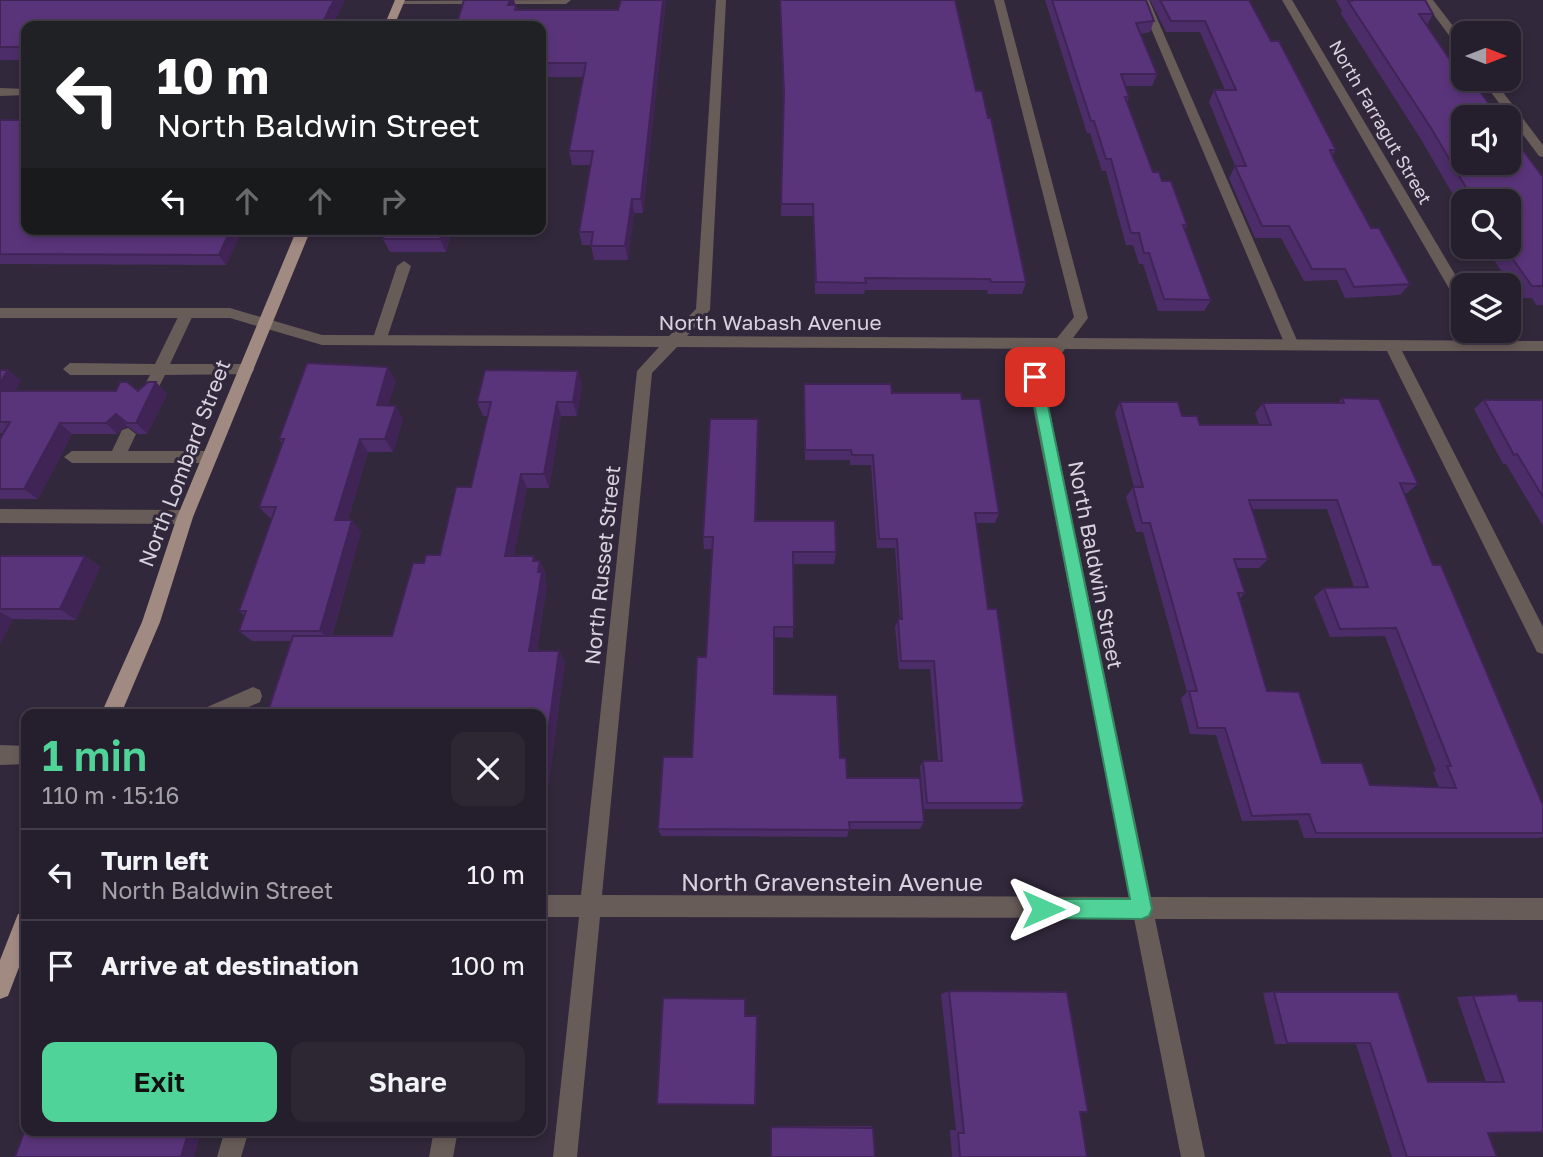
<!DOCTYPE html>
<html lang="en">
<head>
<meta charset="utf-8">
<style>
	:root { --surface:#251e2c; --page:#2d2734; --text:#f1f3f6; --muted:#a3a2a9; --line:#423c48; --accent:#50d398 }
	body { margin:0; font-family:"Golos Text",sans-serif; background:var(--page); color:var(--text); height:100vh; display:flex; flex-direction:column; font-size:26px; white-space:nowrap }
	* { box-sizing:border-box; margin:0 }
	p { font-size:23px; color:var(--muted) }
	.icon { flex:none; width:38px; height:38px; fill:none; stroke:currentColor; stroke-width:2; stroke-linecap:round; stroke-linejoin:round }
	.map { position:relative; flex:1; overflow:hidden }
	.details { position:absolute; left:21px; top:709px; width:525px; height:427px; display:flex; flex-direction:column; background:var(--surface); border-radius:14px; box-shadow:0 4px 10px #0003,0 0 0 2px var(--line) }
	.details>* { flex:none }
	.top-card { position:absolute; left:21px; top:21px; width:525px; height:214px; border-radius:14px; box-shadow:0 4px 10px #0003,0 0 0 2px var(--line); background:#202124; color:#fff; overflow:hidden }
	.needle { width:46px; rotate:90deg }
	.fabs { position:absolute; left:1451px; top:21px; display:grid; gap:14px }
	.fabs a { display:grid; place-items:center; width:70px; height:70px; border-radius:14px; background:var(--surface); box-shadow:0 4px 10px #0003,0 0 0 2px var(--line); font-size:35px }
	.pin { position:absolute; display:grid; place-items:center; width:60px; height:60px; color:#fff; margin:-30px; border-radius:14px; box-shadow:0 4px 10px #0006 }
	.me { position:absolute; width:77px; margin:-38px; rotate:90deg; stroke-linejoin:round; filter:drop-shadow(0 0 5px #0008) }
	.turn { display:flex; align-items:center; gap:24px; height:147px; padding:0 21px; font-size:32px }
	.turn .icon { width:91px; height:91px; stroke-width:2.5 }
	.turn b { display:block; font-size:49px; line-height:60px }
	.lanes { display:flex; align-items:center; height:66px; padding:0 21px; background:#0003; justify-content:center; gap:35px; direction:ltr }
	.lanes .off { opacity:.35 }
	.round { display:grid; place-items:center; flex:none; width:74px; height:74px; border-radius:14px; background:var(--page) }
	.headline { display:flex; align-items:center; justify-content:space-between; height:119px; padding:0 21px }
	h1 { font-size:42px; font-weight:600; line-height:52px; color:var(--accent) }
	.cta { display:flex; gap:14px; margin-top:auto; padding:14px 21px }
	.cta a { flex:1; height:80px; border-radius:14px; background:var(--accent); color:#111; font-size:28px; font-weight:600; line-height:80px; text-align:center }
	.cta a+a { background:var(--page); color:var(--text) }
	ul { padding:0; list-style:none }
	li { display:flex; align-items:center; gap:21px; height:91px; padding:0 21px; border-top:2px solid var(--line) }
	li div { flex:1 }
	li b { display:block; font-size:26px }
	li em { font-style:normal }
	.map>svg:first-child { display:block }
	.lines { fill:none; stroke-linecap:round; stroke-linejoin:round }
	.service { fill:#685c58; fill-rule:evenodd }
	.minor { fill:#685c58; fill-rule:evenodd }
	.primary { fill:#a18a82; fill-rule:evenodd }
	.wall { fill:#4d2d69; fill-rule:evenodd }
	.shaded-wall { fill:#3f2455 }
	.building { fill:#5a347a; stroke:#3f2455; stroke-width:2; fill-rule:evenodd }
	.route { fill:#50d398; stroke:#348963; stroke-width:2 }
	.labels { text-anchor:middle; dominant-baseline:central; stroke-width:6; stroke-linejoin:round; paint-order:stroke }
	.far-street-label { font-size:18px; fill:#d7d2de; stroke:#31283b }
	.street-label { font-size:21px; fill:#d7d2de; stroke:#31283b }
	.near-street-label { font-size:24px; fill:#d7d2de; stroke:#31283b }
</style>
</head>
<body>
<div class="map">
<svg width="1543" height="1157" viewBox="0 0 1543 1157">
	<rect width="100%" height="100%" fill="#31283b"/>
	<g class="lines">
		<g class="service">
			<path d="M571,0L566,4H399L394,1Z"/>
			<path d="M1139,0H1149L1299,345L1297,349H1287L1285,345Z"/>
			<path d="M1423,0H1433L1463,39V50L1459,49Z"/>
			<path d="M1481,79H1493L1543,145V157L1539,156Z"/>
			<path d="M404,261L411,266L386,341L384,345H374L372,341L397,266Z"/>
			<path d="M187,308L194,313L170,364H246L251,366L254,370L251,374L165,375L153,398L148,400L140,394L150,375H70L63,369L70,363L155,364L180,313Z"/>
			<path d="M128,428L136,434L128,451H210L218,457L210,463H72L64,457L72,451H112L122,430Z"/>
			<path d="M0,509L185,510L191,512L193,517L191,522L185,524L0,523Z"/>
			<path d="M253,687L260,690L262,696L260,702L233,714H202L205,708Z"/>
			<path d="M225,1130H249L241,1157H217Z"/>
			<path d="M434,1130H458L453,1157H429Z"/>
		</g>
		<g class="minor">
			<path d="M716,0H726L710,310L687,336L1057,338L1074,317L994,0H1004L1088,318L1073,338L1543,341V351H1402L1543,627V654L1537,652L1387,351L1065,349L1043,378L1151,897L1543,898V920L1155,919L1205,1157H1181L1134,918L600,917L577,1157H553L579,917H541V895H581L637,371L659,347L322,345L230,318H0V308H230L322,335L669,336L696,309ZM677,347L1049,349L1027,377L1130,897L602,895L652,373Z"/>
			<path d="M1282,0H1292L1463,288V305L1458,304Z"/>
			<path d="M0,88L26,89V95L0,96Z"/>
			<path d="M0,745L26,746V764L0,765Z"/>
		</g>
		<g class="primary">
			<path d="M395,0H405L394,26H384Z"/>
			<path d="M297,229H311L193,517L160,622L121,714H101L142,622L177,517Z"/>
			<path d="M26,911V949L8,996L0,999V960L18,914Z"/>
		</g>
	</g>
	<g class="wall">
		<path d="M0,0H345L332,26H26V60H0Z"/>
		<path d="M464,0H514L518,10H618L621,0H666L643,213H634L628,260H594L591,245H582L579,232L590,165H572L569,151L584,77H541V26Z"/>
		<path d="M780,0L976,91L1026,282L1022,294H988L987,290H865L864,294H815L813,216H781L783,102Z"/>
		<path d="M1045,0H1146L1154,21L1150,32L1141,34L1157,74L1152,86H1125L1129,97L1127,102L1153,172L1162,181L1187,225L1185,230L1211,300L1204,311H1158L1143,264H1139L1133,245H1126L1106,171H1102L1090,133H1087Z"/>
		<path d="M1150,0H1249L1271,41L1336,150L1332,156L1371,228L1410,284L1400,295L1345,298L1337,280L1304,281L1281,238H1255L1229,178L1235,166L1209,102L1214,90H1225L1200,32H1166Z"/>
		<path d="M1336,0H1425L1433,14L1427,25L1471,89L1543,177V305H1536L1532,298H1520L1485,247H1508V201H1463V212L1422,141L1341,14L1342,11Z"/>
		<path d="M0,120L26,229H243L226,265L0,264Z"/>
		<path d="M387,229H452L446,252H390L383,239Z"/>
		<path d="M0,370H8L21,381L15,391H138L156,382L167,394L147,434H138L127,426L117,434H72L38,499H0V439L4,433H0Z"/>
		<path d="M578,371L582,385L577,416H561L549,488H527L514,556L536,561L546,573L545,579L547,584L537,651H559L565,662L542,832H541V714L292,641H252L239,631L245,616L239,611L272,518H270L259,507L282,443L279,439L396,381L388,405L396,406L403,419L393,452H368L348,520L361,532L332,636H392L424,563L440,555L471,487L488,416H483L477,402Z"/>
		<path d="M804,384L892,393L962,399L999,513L995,523H976L988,609L1024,803L1019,809H924L920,767L923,761H938L930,669H899L895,627L898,619H900L895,548H877L871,465H850V460H805Z"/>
		<path d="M1342,398L1418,484L1407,493H1404L1433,565L1543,805V837L1539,838H1304L1298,820L1242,821L1216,735L1190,734L1181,698L1187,692L1143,532H1136L1126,497L1133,487H1134L1115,413L1120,402L1182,416L1200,425H1259L1255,413L1263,403H1338ZM1252,509H1327L1354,587L1324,588L1314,597L1330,637L1385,636L1436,771L1433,772L1439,788L1370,785L1322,763L1267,691L1240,598L1245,593L1237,568H1259L1268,559Z"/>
		<path d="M1484,400H1543V526L1506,464H1503L1474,409Z"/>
		<path d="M758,419L756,521L836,552L834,564H793V638L774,637V694L840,758L847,778L924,822L920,829H849L847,837L661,836L658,829L692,757L706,657L712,549H704L703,537Z"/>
		<path d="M0,556H85L100,567L76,620L13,619L0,644Z"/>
		<path d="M949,991L1080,1112L1087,1157H952L950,1130H956L941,994Z"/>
		<path d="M1274,992H1398L1428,1082H1486L1457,997L1473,996L1519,1001H1543L1488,1133L1497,1157H1392L1356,1044H1275L1263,993Z"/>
		<path d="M771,1126H871L873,1128L771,1157Z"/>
	</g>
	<g class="shaded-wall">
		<path d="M334,0H345L332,26H321Z"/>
		<path d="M510,0H514L515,7L508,5Z"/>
		<path d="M663,0H666L643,213L641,199Z"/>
		<path d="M632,199L634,213L628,260L625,246Z"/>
		<path d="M231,229H243L226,265L219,255Z"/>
		<path d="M443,229H452L446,252L440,239Z"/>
		<path d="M388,367L396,381L384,418L377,405Z"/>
		<path d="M8,370L21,381L8,402L0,395V383Z"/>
		<path d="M578,371L582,385L577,416L573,402Z"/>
		<path d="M156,382L167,394L147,434L136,423Z"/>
		<path d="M557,402L561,416L549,488L544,474Z"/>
		<path d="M396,406L403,419L393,452L385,439Z"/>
		<path d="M116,414L127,426L117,434L106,423Z"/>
		<path d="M60,423L72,434L38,499L24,489Z"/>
		<path d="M360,439L368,452L344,532L335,520Z"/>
		<path d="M521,474L527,488L512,568L505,556Z"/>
		<path d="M352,520L361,532L330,641L320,631Z"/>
		<path d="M85,556L100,567L76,620L60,609Z"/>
		<path d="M534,556L539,566L540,561L546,573L545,579L547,584L535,662L529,651Z"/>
		<path d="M0,612L13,619L0,644Z"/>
		<path d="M559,651L565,662L542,832L541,831V785Z"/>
		<path d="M189,1130H202L194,1157H181Z"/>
	</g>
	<g class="building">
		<path d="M0,0H334L321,26H26V47H0Z"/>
		<path d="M464,0H510L508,5H516L515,10H618L621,0H663L641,199H632L625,246H591L593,232H579L593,151H569L586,63H541V26H456Z"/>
		<path d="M780,0H955L976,91H982L988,118H991L1026,282H991L990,279L865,278L866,283L816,282L813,204H781L784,92Z"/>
		<path d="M1052,0H1146L1154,21L1136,23L1157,74H1121L1129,97H1125L1153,172H1159L1162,181H1171L1187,225H1183L1211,300L1164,299L1149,253H1144L1139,233H1131L1111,159H1106L1094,121H1091Z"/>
		<path d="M1160,0H1249L1271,41H1279L1336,150H1330L1334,160L1371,228H1379L1410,284L1354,287L1345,269H1312L1289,226H1262L1235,166H1246L1214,90H1236L1205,21H1171Z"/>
		<path d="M1350,0H1425L1433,14H1419L1463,79L1471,89H1478L1499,117H1463V163H1508V130L1543,177V286H1532L1504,247H1508V201H1474L1431,128L1348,1H1351Z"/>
		<path d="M0,120H26V229H231L219,255L0,254Z"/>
		<path d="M387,229H443L440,239H383Z"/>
		<path d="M307,363L388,367L377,405L396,406L385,439H360L335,520H352L320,631H239L246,611H239L276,507H259L284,439H279Z"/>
		<path d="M0,370H8L0,383Z"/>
		<path d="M485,370L578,371L573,402H557L544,474H521L505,556H534L533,561H540L538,572H542L529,651H559L541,785V714H267L293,636H392L413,563H424L426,555H440L456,487H471L491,402H477Z"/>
		<path d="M120,382H127L138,391L148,382H156L136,423H127L116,414L106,423H60L24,489H0V439L10,422H0V391H116Z"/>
		<path d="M804,384H891L892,393H961L962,399H980L999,513H975L988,609H997L1024,803H927L923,761H942L934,661H901L898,619H902L897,539H879L873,455H852L851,450H805Z"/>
		<path d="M1342,398L1379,399L1418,484L1400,483L1433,565H1441L1543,805V833H1316L1309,814L1252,816L1225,728H1198L1189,691H1197L1150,523H1142L1133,487H1143L1120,402H1178L1182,416H1197L1200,425H1271L1263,403H1344ZM1249,500H1337L1368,587L1324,588L1340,629L1396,628L1451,766H1447L1456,788L1370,785L1362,763H1322L1299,692L1267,691L1238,593H1245L1234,559H1268Z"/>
		<path d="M1484,400H1543V497L1517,454L1514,455Z"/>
		<path d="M710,419H758L755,521H835L836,552H793L794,627H774V694L837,695L840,758H846L847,778H920L924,822H849L850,830L658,829L663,757H692L697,657H706L713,537H703Z"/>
		<path d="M0,556H85L60,609H0Z"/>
		<path d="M949,991L1067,992L1088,1112H1080L1087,1157H960L958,1133H964Z"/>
		<path d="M1274,992H1398L1428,1082H1504L1473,996L1517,994L1519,1001H1543V1132L1488,1133L1497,1157H1407L1370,1043H1287Z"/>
		<path d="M663,998L745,999V1016H757L755,1105L657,1104Z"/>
		<path d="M26,1127V1130H189L181,1157H15Z"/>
		<path d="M771,1127L873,1128L875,1157H771Z"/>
	</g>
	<path class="route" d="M1035,372L1042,377L1152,909L1149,916L1142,919L1043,918L1036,916L1033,909L1036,902L1043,899H1130L1029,377Z"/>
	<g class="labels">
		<g class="far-street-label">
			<text transform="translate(1381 122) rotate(60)">North Farragut Street</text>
		</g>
		<g class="street-label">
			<text x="770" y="322">North Wabash Avenue</text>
			<text transform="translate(184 463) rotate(-69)">North Lombard Street</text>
			<text transform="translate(602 565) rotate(-84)">North Russet Street</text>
			<text transform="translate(1096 565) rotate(79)">North Baldwin Street</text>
		</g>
		<g class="near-street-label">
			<text x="832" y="881">North Gravenstein Avenue</text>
		</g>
	</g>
</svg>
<div class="fabs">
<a><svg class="needle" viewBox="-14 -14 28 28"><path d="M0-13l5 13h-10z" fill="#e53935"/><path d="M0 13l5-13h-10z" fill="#a3a2a9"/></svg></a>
<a><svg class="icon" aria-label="sound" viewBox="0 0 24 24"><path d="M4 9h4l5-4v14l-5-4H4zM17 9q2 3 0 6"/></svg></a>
<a><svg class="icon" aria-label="search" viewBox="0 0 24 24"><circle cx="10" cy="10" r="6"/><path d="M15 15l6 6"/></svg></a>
<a><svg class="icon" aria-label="layers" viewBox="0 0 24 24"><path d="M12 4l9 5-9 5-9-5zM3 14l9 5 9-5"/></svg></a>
</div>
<div class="pin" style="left:1035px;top:377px;background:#d93025"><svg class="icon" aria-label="arrive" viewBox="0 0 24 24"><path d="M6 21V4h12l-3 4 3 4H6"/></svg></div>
<svg class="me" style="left:1043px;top:909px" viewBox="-20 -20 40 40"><path d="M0-17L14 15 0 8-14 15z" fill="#50d398" stroke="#fff" stroke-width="4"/></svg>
<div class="top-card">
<div class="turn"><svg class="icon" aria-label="left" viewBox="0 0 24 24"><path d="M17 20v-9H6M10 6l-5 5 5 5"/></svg><div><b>10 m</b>North Baldwin Street</div></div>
<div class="lanes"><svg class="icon" aria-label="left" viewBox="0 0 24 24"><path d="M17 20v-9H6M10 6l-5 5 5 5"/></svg><svg class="icon off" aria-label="ahead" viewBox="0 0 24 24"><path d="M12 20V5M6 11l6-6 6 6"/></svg><svg class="icon off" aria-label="ahead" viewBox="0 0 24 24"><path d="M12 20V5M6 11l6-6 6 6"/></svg><svg class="icon off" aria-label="right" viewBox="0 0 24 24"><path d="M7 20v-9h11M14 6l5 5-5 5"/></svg></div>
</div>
<section class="details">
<div class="headline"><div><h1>1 min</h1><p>110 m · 15:16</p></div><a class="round"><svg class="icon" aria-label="close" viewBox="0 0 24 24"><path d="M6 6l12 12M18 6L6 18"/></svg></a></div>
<ul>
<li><svg class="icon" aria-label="left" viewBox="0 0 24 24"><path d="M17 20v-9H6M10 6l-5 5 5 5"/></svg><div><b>Turn left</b><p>North Baldwin Street</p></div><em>10 m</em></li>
<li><svg class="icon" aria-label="arrive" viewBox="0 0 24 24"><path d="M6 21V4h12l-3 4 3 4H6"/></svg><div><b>Arrive at destination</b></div><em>100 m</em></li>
</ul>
<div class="cta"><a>Exit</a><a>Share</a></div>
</section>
</div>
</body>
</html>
